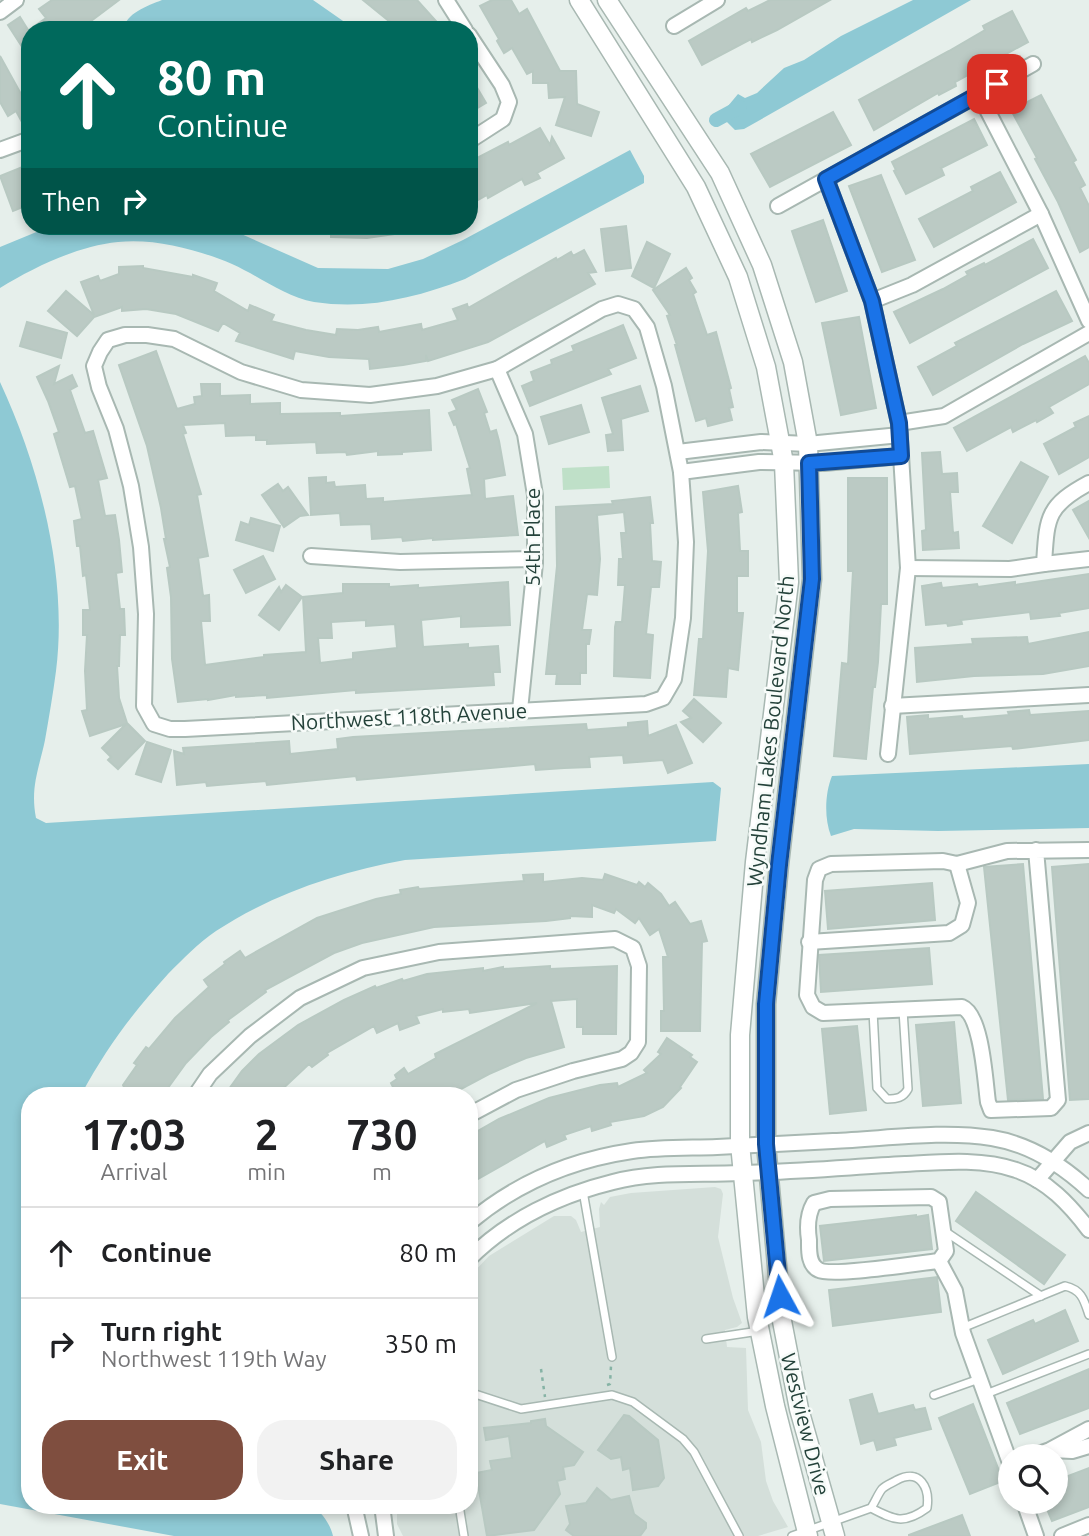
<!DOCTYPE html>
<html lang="en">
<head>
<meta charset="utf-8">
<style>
	:root { --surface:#fff; --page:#f2f2f2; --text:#202124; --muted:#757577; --line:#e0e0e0; --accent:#7f4e3f }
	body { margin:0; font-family:Ubuntu,sans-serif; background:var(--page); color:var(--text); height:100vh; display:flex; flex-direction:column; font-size:26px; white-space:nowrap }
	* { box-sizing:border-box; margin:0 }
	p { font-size:23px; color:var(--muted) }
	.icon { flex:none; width:38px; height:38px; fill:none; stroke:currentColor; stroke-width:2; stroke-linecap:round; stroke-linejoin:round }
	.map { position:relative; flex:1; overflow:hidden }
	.details { position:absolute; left:21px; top:1087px; width:457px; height:427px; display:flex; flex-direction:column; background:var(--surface); border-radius:28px; box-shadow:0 4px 10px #0003 }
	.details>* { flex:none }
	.guide { position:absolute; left:21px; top:21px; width:457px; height:214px; border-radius:28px; box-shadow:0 4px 10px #0003; background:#00695c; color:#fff; overflow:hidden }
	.controls { position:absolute; left:998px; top:1444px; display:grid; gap:14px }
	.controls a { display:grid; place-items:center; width:70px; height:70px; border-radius:50%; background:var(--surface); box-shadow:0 4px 10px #0003; font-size:35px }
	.pin { position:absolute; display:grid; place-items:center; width:60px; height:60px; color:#fff; margin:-30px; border-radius:14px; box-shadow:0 4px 10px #0006 }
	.me { position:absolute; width:77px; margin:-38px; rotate:355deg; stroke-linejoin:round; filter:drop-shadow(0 0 5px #0008) }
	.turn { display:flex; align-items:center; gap:24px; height:147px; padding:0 21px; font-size:32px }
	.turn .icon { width:91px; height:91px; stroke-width:2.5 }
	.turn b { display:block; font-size:49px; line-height:60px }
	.then { display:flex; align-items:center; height:66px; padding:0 21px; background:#0003; gap:14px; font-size:26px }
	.eta { display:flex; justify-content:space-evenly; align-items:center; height:119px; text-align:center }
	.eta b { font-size:42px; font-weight:700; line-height:49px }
	.action { display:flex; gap:14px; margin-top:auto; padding:14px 21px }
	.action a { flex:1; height:80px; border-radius:28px; background:var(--accent); color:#fff; font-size:28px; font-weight:700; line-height:80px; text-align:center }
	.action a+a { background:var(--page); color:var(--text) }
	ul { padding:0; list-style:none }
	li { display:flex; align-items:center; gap:21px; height:91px; padding:0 21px; border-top:2px solid var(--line) }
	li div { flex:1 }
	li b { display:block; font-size:26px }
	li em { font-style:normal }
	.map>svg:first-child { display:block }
	.built { fill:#d4dfda }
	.green { fill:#bfe0c8 }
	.water { fill:#8ec9d4 }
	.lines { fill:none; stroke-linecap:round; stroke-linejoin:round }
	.canal { stroke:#8ec9d4; stroke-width:14 }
	.building { fill:#bbcac4; stroke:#b8c9c2; stroke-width:2; fill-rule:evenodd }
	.service-casing { stroke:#a8b8b2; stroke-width:10 }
	.minor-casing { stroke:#a8b8b2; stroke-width:18 }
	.tertiary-casing { stroke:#a8b8b2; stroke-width:21 }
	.path { stroke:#86b3a5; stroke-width:2.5; stroke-dasharray:3.5 5; stroke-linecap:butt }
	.service { stroke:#fff; stroke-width:7 }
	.minor { stroke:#fff; stroke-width:14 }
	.tertiary { stroke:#fff; stroke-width:18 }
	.route-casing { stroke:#114b97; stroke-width:18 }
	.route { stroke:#1a73e8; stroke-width:12 }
	.labels { text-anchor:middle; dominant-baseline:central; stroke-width:5; stroke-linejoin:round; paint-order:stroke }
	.street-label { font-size:21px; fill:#24423a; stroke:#f7fbf9 }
</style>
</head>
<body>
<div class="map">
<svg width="1089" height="1536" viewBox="0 0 1089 1536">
	<rect width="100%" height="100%" fill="#e6efeb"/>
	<path class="built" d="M715,1187L721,1189L723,1194L718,1237L733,1298L742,1323L737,1327L725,1330L727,1347L746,1348L748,1410L761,1442L766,1481L773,1501L788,1527L758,1536H403L397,1524V1505H469V1277L489,1256L554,1216H571L576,1220L581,1232L600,1227L599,1209L601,1202L604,1205L610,1197L631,1193Z"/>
	<path class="green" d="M609,466L610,488L563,490L562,468Z"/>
	<g class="water">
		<path d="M162,0H313L356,30H123C126,13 147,6 162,0Z"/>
		<path d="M913,0H971L744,129L735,130L726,121L723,112L738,94L745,98L757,93L784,68L804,60L841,36Z"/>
		<path d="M630,150L644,176V183L465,279C415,298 367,310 314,302C285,297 259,276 232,264C199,250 155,238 118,242C78,246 34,267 0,288V247L51,226H223L318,268L388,269L423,259L463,240Z"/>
		<path d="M0,382C40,468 68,576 56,671C53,694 49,717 45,740C39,769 30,787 36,818L46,823L713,782L721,788L716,841L405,860C339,872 272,894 216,931C198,943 183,959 168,974C131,1015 107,1047 81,1095L30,1096V1297L24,1349V1370L30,1389V1505H305C319,1506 330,1523 333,1536H174L0,1504Z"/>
		<path d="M1089,764V828L938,831L854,829L831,836C824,818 825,793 832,776Z"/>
	</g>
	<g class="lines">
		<path class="canal" d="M716,120L740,107"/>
	</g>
	<g class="building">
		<path d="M52,0H119L79,30H29L46,18L39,9Z"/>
		<path d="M363,0H417L444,30H400Z"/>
		<path d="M492,0H511L519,14L527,9L560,71H576L577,104L599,112L591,136L556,125L565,97L549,98L548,83H533V71L527,74L512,48L504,53L497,41L499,39L480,6Z"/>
		<path d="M770,0H830L777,30L752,42L751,39L702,65L689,41L746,8L748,11Z"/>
		<path d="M1012,11L1028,42L955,82L956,86L939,95L938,93L874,130L859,100L949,51L985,30L983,26Z"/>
		<path d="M20,17L30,33V59L8,25Z"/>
		<path d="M0,56L21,94L30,89V117L22,122L16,111L8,116L0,102Z"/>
		<path d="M469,74L486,103L469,113Z"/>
		<path d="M1041,95L1076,160L1073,162L1085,185L1080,188L1089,206V247L1080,252L1058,202L1035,159L1037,158L1011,110Z"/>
		<path d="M833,112L851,145L770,187L751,154Z"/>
		<path d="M974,119L987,145L941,168L944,175L906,194L894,171L896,170L892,162Z"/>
		<path d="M540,128L550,145L552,137L564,158L537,173L540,178L525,185L522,179L488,198L487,195L469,205V162L508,142L509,145Z"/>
		<path d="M30,164V204L13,211L0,176Z"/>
		<path d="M1000,172L1016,202L934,247L919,219L973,191L971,187Z"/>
		<path d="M881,175L915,260L882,272L849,186Z"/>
		<path d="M823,220L847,291L816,302L792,231Z"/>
		<path d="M331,226H408L409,232L367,238L331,237Z"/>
		<path d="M626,226L631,268L606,271L601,229Z"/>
		<path d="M1033,239L1048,268L910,343L894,312L943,289L968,275L966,272L984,263L985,265Z"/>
		<path d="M647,242L670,254L654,288L632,276Z"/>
		<path d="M584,250L596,272L588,273L595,284L488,342L428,361L426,355V361L403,365L370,369L369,359L329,357L295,351L293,359L236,341L240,333L223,323L218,331L176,314L146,309L122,311V307L94,317L77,336L48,311L66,291L94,315L81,282L98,276L100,281L119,274V267L143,266V268L193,277V275L217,283L214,291L248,311L250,305L274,315L271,321L306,330L336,335L337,329L358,330L378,327L379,332L421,324L422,330L458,320L453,309L467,304L468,308L556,258L557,260L571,252L573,256Z"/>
		<path d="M686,268L692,278L689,280L696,292L693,294L707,335L716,332L731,388L729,389L733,407L729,408L732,420L708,426L706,418L696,421L675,345H677L667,316L670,315L653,290Z"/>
		<path d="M1056,291L1072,321L1023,344L933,395L918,367L957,346L955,343Z"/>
		<path d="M859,317L876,408L841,415L822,323Z"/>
		<path d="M27,322L67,333L61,358L20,346Z"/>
		<path d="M623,325L636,358L608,369L611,374L530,406L522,386L534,381L531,372L552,364L551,360L574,351L572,346Z"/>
		<path d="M156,351L177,409L195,404L194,397L202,396L201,384H220V396L250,395V404L280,403V414L340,413V416L429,410L431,450L402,452V454L378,455V451L347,455L346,452L317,453L316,442L267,444V440H256V435L226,436L225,423L183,425L186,433L183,434L201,494L197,495L208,556L198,558L203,596L209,595L210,621H201L205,665L264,657V655L306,652L303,597L343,593V584H389V587L418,585V588L508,582L510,625L461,627V616L421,620L423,647L468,644V648L498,646L500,672H493L494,685L356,693V690L267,698V695L236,697V695L208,700V699L178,702L172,659L171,597L167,568L170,567L164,539H166L161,508L147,446L119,365ZM366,620V626L395,624L397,648L353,653V659L320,663L318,638H332L331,622Z"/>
		<path d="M1085,356L1089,363V384L1049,407L1053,413L1037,422L1036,420L1013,432L1011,427L967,451L954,428Z"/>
		<path d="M59,366L54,384L72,375L77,386L70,390L85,433L93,431L107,478L98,480L105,516L115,515L119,540L122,572L116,573L120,609H124L125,635H120L119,666H117L119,698L127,723L145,741L118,769L108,760L111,757L102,748L126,724L90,736L82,711L87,710L85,671L87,635H83V610H90L86,575L83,576L80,546H77L74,521L82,519L75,486L70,487L54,434L59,432L48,401L37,377Z"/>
		<path d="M640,386L648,411L621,419L623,450L608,451L606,435L613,434L602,398Z"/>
		<path d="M478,389L487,412L484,413L490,432L496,430L499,441L505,475L484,479L485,499L513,496L518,535L433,540V538L403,541L402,537L372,539L371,524L341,525L340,513L311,515L309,478L326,477V483L334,482L335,487L365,485L366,499L383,498V502L472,495L467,469L470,468L456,424L454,425L449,413L457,410L452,400Z"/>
		<path d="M581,405L589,432L549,444L541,417Z"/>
		<path d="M1089,416V457L1059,474L1044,444L1076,427L1074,423Z"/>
		<path d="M940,452L942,474L957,473L958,492H950L953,533L958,532L959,548L923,550L922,531L926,530L922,453Z"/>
		<path d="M1021,462L1048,477L1012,543L983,526Z"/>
		<path d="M848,478H887V604H881L878,662L875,687H873L866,759L834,756L842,663L848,664L853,571H848Z"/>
		<path d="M278,484L283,491L288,487L308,515L300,516L284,527L262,495Z"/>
		<path d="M738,486L742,512L738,513L740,551H748V576H737V613H743L738,670L728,668L726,697L694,695L699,639H703L708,551L703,492Z"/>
		<path d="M650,497L653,523H650L652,561L661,562L659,587H651L646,634L653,635L650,678L614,676L615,627L616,622H622L625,585H618L619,559H623L621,533H626L624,512L597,515L600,559L597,595L587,594L582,630H591L589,644H586V673H580V684H556L557,674H546L557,566L556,507L613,504L612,501Z"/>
		<path d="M1089,501V538L1073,510Z"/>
		<path d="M251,518L280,526L273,551L236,540L241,522L249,525Z"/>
		<path d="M263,556L275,579L246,593L234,570Z"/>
		<path d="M1089,574V608L1059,613L1060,616L1031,619L1030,612L961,620L962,624L948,626L947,623L926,625L922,586L941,583L942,588L977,584L978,587L1015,582V585Z"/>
		<path d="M286,585L302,597L279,630L259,615L279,587L281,592Z"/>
		<path d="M1089,632V666L1043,674L974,676L917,682L915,648L973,644L972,639L1027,637L1028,644Z"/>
		<path d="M694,699L721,723L703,742L681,722L691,718L683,711Z"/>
		<path d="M1029,710L1030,715L1089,711V740L1013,749L1012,746L910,754L907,717L928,715V719L962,716L963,719L1009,715L1008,712Z"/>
		<path d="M647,721L648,736L676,725L692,763L668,773L663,760L624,763L623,755L589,757L590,767L564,768L536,770L535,764L357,780L356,776L267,785L266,781L207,786L206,782L177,785L174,751L184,754L183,748L289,741L290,754L338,749L337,739L353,737L586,724L587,730L628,727V723Z"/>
		<path d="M147,742L171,750L161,782L136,774Z"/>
		<path d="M1023,864L1043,1099L1008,1100L984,867Z"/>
		<path d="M1089,864V1099L1070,1100L1052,867Z"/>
		<path d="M543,874V882L582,878L603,880L605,874L637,885L639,882L645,887L648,883L661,894L669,906L675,902L690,924L701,921L707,941L702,942L700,1031H661V1011H664L663,957H668L659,929L650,935L639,918L635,923L616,909L614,913L592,905V917L570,916V918L546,921L434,927L362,943L334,953L265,990L266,992L228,1020L229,1022L211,1037L186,1063L162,1096H119L124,1087L123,1085L137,1065L134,1063L146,1047L149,1049L175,1018L209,987L204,980L225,964L224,962L240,951L245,958L317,918L376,899L401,894L400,890L418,887L419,889L524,881L523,875Z"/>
		<path d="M932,883L935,920L828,929L825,891Z"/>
		<path d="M929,948L932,984L821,992L819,955Z"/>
		<path d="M550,966V969L617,966L616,1034H583V1027H577V999L551,1001L564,1047L526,1058L489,1074L448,1096H381L393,1087L391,1083L397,1079L395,1075L404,1068L408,1074L436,1058L435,1054L537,1003L470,1013L469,1009L443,1012V1009L416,1016L419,1023L400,1030L398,1023L377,1033L374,1026L327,1053L328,1055L312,1067L309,1064L275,1096H224L242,1071L259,1054L298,1025L344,1000L375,986L376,988L402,979L403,981L427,974L483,968V971L503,967V969Z"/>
		<path d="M954,1022L961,1103L923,1106L916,1025Z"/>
		<path d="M857,1026L866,1110L830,1114L822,1029Z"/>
		<path d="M667,1038L692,1055L690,1057L697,1062L680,1087L681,1088L663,1107L644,1116L610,1122L611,1125L592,1131L591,1126L564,1135L566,1139L547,1147L545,1141L469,1184V1136L499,1119L549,1098L600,1085L617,1083L618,1087L647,1073L644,1070L661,1054L658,1052Z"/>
		<path d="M976,1192L1065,1255L1044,1284L956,1221Z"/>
		<path d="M916,1215V1217L928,1215L932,1249L824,1261L820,1226Z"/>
		<path d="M937,1277L941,1312L833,1326L829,1290Z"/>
		<path d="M1065,1310L1078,1341L1003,1374L988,1340L1033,1320L1035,1324Z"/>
		<path d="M1089,1369V1408L1020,1434L1007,1403Z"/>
		<path d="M872,1394L878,1414L913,1405L915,1410L925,1408L931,1429L894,1438L896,1445L877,1450L874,1440L861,1444L850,1400Z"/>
		<path d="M973,1404L1003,1481L970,1494L939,1418Z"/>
		<path d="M624,1415L629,1416L658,1440L664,1478L658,1486L633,1490L630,1468L623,1470L621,1457L611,1459L598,1450Z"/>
		<path d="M545,1419L546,1426L583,1452L574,1465L563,1467L565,1479L557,1481L560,1494L534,1530L487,1536L476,1473L492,1470L490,1461L512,1458L509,1436L486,1440L484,1428L531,1423V1421Z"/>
		<path d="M1055,1464L1063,1478L1089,1468V1507L1052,1521L1044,1502H1055Z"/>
		<path d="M597,1488L611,1500L629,1496L634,1514L646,1523V1528L640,1536H574L566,1530L570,1524L566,1506L586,1503Z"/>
		<path d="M962,1515L970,1536H909V1535Z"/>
	</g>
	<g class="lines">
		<g class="service-casing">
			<g id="service">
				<path d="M873,1011L877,1088L887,1099C897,1099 903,1098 908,1089L903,1010"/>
				<path d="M583,1191L612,1357"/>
				<path d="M943,1230L1041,1296"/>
				<path d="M962,1328L1065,1286C1082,1290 1084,1300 1089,1315"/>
				<path d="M706,1339L759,1331"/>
				<path d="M469,1392L521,1409L612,1395L633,1402L683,1439L694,1452L739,1536"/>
				<path d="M986,1394L1089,1354"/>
				<path d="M934,1395L979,1379"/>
				<path d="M459,1505L464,1536"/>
				<path d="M792,1536L871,1508C875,1502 878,1494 882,1489C886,1485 892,1483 897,1480C920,1468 930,1488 927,1508C904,1525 894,1520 871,1508"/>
			</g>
		</g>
		<g class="minor-casing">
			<g id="minor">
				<path d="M446,0L465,30"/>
				<path d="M0,12L16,0"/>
				<path d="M674,26L717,0"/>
				<path d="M469,35L502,85L509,102L503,119L469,141"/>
				<path d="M979,94L1041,214L1089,321"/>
				<path d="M0,150L30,139"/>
				<path d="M826,179L872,301L899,423L908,568L888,754"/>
				<path d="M778,206L1033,64"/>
				<path d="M872,301L912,285L1041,214"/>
				<path d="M618,304L634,309L647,327L664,386L681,472L686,542L683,618L674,679L663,698L646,704L185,729H170L154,724L144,706L146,614L141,547L131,486L116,429L99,387L94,366L100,352L108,340L125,335H147L174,339L241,372L301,390L370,395L437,386L497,369L602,309Z"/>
				<path d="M497,369L525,434L535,495V563L520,710"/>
				<path d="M899,423L944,416L1089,333"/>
				<path d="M678,452L761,442L808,444L900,435"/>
				<path d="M681,472L759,462L824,463L901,456"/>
				<path d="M311,556L400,562L535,559"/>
				<path d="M1044,564L1089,559"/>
				<path d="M908,568L1010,569L1044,564C1047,518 1046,506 1089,483"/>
				<path d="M892,706L1089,695"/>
				<path d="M1036,850L1058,1100L1051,1108L991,1110L988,1102C985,1081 982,1015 962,1007L823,1013L813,1007L807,995L815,880L819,869L831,864L943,861L957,864L1007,851L1089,850"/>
				<path d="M809,942L949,933L962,925L968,903L957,864"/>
				<path d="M195,1096L210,1074L250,1036L300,998L363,968L439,952L615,939L633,948L639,966L638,1042L631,1053L622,1059L573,1071L516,1090L469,1115"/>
				<path d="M1037,1180L1070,1142L1089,1133"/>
				<path d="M931,1197L939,1202L946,1251L939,1261C919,1263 831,1277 819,1270C808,1265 809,1250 809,1240C807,1227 807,1215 814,1203L830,1199Z"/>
				<path d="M469,1223C516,1183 571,1160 632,1151C659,1147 689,1148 717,1147C755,1145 794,1143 833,1141C885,1139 941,1130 992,1138C1029,1144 1062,1165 1089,1190"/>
				<path d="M469,1259C508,1220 560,1195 613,1182C654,1171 699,1175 740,1173C795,1172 850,1167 905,1164C941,1162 982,1158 1016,1170C1047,1180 1070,1205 1089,1230"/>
				<path d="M939,1261L955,1291L963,1333L1010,1463"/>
				<path d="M1052,1450L1072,1451L1089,1446"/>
				<path d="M1033,1456L1050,1450L1089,1429"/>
				<path d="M1024,1502L1036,1536"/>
				<path d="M354,1505L361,1536"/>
				<path d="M382,1505L386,1536"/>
				<path d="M1062,1536L1089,1525"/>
			</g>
		</g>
		<g class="tertiary-casing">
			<g id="tertiary">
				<path d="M579,0L696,187L738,277L766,367L784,463L789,582L755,862L740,1035V1144L757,1317L775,1406L808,1536"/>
				<path d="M607,0L720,173L762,265L793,362L808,444L812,579L779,865L766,1004V1144L782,1321L799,1409L835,1536"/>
			</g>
		</g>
		<g class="path">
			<path d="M541,1369L545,1397"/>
			<path d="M607,1385L610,1384L611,1366"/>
		</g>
		<use href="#service" class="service"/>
		<use href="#minor" class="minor"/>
		<use href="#tertiary" class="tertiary"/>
	</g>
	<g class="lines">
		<g class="route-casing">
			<path id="route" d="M780,1296L766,1144V1004L779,865L812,579L809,463L901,456L899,423L872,301L826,179L997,84"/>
		</g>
		<use href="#route" class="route"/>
	</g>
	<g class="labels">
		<g class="street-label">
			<text transform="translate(532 537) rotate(-90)">54th Place</text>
			<text transform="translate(409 716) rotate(-3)">Northwest 118th Avenue</text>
			<text transform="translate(770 731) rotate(-84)">Wyndham Lakes Boulevard North</text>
			<text transform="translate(806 1424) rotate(76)">Westview Drive</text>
		</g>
	</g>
</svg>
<div class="controls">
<a><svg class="icon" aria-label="search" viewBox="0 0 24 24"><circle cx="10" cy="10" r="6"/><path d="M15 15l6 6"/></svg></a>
</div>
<div class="pin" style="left:997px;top:84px;background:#d93025"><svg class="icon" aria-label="arrive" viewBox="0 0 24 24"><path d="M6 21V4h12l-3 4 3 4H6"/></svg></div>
<svg class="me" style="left:780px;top:1296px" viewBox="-20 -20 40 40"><path d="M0-17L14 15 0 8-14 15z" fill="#1a73e8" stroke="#fff" stroke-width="4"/></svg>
<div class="guide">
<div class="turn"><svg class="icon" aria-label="ahead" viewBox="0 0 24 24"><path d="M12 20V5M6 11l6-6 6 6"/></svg><div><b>80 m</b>Continue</div></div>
<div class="then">Then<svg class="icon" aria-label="right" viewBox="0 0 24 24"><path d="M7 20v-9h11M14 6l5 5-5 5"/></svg></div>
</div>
<section class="details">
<div class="eta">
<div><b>17:03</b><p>Arrival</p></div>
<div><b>2</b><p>min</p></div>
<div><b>730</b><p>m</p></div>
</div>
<ul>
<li><svg class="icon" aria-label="ahead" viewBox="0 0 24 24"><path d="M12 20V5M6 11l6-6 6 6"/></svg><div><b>Continue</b></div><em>80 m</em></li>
<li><svg class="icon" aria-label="right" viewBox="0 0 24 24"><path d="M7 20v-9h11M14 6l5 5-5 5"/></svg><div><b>Turn right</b><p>Northwest 119th Way</p></div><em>350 m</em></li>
</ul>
<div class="action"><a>Exit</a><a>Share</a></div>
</section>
</div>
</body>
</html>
